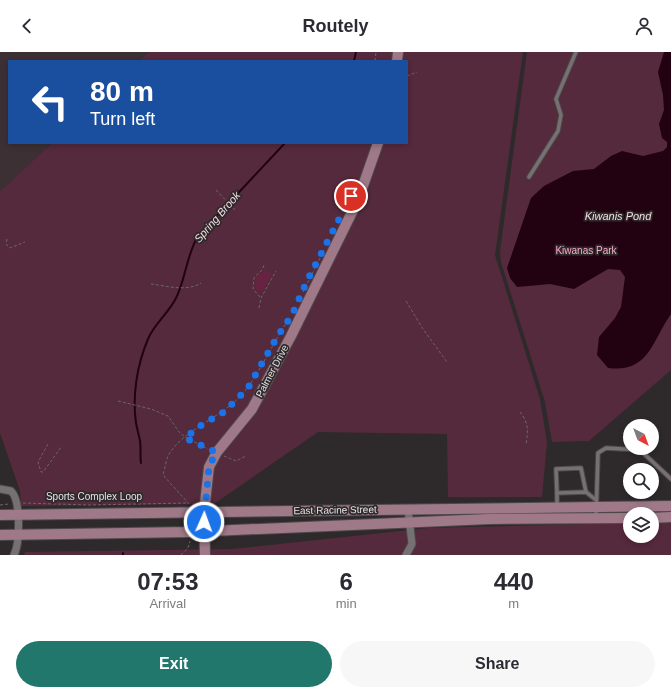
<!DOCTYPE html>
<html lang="en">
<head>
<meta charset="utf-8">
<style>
	:root { --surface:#fff; --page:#f7f7f7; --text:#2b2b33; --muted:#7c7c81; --accent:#22776c }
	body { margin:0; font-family:Helvetica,sans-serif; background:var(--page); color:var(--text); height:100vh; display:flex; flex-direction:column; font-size:15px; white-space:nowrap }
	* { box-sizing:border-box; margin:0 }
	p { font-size:13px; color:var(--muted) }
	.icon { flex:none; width:22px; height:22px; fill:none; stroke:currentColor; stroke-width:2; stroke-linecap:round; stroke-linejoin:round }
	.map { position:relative; height:503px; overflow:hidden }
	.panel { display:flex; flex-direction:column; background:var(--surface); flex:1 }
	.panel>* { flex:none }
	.top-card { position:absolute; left:8px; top:8px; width:400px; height:84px; border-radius:0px; box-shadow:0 2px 6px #0003; background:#1a4fa0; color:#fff; overflow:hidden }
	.needle { width:26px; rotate:139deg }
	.tools { position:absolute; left:623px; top:367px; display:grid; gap:8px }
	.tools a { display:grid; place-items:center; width:36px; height:36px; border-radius:50%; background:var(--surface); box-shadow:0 2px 6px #0003; font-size:20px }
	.pin { position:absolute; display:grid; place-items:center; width:34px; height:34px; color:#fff; margin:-17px; border:2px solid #fff; border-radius:50%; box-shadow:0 1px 4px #0007 }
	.me { position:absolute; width:44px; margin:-22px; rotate:2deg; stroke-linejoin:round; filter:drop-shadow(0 0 3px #0008) }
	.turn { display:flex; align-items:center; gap:14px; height:84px; padding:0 16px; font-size:18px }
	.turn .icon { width:52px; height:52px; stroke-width:2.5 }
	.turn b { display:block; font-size:28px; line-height:34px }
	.eta { display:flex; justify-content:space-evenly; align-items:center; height:68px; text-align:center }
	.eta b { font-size:24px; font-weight:700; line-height:28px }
	.button { display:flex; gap:8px; margin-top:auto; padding:8px 16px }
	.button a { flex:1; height:46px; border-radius:24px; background:var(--accent); color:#fff; font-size:16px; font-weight:700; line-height:46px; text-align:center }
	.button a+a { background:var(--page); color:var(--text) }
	header { display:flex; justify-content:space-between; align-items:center; height:52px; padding:0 16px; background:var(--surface); font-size:18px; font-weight:700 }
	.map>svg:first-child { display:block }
	.built { fill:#3c3034 }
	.green { fill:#552a3c }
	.water { fill:#220211 }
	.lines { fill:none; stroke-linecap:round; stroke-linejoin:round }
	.stream { stroke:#220211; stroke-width:2 }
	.building { fill:#682342 }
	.lane-casing { stroke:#4d4849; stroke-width:5.5 }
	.street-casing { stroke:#4d4849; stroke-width:9 }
	.secondary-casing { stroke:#4d4849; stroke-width:12 }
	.path { stroke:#6b6668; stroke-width:1; stroke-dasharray:3 2; stroke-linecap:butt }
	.lane { stroke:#777072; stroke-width:3.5 }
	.street { stroke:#777072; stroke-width:7 }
	.secondary { stroke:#9f7988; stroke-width:10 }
	.route { stroke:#1a73e8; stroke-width:7; stroke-dasharray:0 12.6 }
	.labels { text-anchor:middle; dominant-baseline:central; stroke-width:3.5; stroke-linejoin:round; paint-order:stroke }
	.park-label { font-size:10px; fill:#fda8c8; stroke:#2e292b }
	.street-label { font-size:10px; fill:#e7e3e4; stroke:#2e292b }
	.water-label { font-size:11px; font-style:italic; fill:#f3dce4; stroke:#2e292b }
</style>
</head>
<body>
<header><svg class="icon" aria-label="back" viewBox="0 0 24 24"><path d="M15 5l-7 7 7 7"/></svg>Routely<svg class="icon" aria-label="person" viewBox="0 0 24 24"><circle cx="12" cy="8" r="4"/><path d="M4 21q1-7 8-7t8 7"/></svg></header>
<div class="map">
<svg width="671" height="503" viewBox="0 0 671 503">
	<rect width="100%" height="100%" fill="#2e292b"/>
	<path class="built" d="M0,0H149L139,9H9V91H52L0,139Z"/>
	<g class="green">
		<path d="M149,0H523L495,203L540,347L547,390L542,445H448L447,382L318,380L214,452L21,454L20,439L0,381V139L52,91H407V9H139Z"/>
		<path d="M527,0H671V318L589,389L552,390L545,350L501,210L500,199Z"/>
		<path d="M652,470H671V503H24L25,500L232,497L428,476L630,471V484H652Z"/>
	</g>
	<path class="water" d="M664,0H671V262C652,289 649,321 608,316L597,303L599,285L615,266L621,255L625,225L620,218L608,217L574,237L550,232L517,235L510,226L507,216L531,146L544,134L573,119L594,117L611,104L622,99L643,104L663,99L667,95V90L662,86L659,72L664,58L663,43L658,20Z"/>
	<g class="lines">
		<g class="stream">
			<path d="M354,9L356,0"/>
			<path d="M141,411C140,404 141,396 140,389C139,383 137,377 136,371C132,344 137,313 148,287C154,272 170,260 177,244C186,224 187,202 198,184L285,91"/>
			<path d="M123,501V503"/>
		</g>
	</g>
	<path class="building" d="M264,218L272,222L262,240L254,237L257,232L256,225L262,222Z"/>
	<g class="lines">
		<g class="lane-casing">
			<g id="lane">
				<path d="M529,125L558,79L561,63L556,47L576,0"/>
				<path d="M557,441L556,417L581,416L586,440"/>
				<path d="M557,455V441L586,440L596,448"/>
				<path d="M596,466L598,401L606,396L640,398L671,427"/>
			</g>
		</g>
		<g class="street-casing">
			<g id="street">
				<path d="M0,437L11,439C21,448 20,491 14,503"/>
				<path d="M406,503L412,492L408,457"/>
			</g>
		</g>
		<g class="secondary-casing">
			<g id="secondary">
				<path d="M397,9L398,0"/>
				<path d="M0,463L671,454"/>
				<path d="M652,466L671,465"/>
				<path d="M0,483L189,480L489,467L630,466"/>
				<path d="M205,503L204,460L209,415L217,400L252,357L291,284L358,148L378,91"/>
			</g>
		</g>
		<g class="path">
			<path d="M375,9L376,0"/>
			<path d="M407,24L417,20"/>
			<path d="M216,138L235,158"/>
			<path d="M7,187L6,192L10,196L25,190"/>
			<path d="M151,232C167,234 187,240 201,231"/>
			<path d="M303,240L324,198"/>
			<path d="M260,245L253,237L254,226L262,218L264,213"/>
			<path d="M406,249L423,277L447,310"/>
			<path d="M259,256L261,246L276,219"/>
			<path d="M118,349L151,357L168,364L179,380L185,385L208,397"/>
			<path d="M520,360C529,371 528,380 526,392"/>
			<path d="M48,392L38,410L41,420H43L62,394"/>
			<path d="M224,404L236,409L246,404"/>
			<path d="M23,451L89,453L187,451"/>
			<path d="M189,452L163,423C165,416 166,408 169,402C187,374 228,364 248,335C263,314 274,289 289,267"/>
			<path d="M0,453L9,452"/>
			<path d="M181,503L188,496L190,489"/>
		</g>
		<use href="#lane" class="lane"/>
		<use href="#street" class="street"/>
		<use href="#secondary" class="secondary"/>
	</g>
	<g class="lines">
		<path class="route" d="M204,470L209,415L216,400L185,386L203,372L224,360L248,336L277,285L292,263L306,231L351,144"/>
	</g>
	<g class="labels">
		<g class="park-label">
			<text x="586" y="198">Kiwanas Park</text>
		</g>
		<g class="street-label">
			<text transform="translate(272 319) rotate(-62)">Palmer Drive</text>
			<text x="94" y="444">Sports Complex Loop</text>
			<text transform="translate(335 458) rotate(-1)">East Racine Street</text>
		</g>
		<g class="water-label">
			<text x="618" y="164">Kiwanis Pond</text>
			<text transform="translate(217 165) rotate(-49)">Spring Brook</text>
		</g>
	</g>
</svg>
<div class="tools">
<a><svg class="needle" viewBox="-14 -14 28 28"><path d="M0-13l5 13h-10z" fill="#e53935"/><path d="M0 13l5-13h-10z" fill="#7c7c81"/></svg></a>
<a><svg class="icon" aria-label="search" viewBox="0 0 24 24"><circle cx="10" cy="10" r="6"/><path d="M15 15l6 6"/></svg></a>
<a><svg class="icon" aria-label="layers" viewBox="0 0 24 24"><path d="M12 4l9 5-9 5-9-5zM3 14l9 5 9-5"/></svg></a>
</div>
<div class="pin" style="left:351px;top:144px;background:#d93025"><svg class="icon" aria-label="arrive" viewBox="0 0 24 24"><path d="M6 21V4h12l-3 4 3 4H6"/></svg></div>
<svg class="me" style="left:204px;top:470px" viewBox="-20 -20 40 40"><circle r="17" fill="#1a73e8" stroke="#fff" stroke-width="3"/><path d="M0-11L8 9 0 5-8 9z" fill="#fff"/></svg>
<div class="top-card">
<div class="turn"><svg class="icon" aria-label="left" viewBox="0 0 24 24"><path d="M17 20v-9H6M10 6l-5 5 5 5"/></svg><div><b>80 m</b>Turn left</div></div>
</div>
</div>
<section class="panel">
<div class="eta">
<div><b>07:53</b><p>Arrival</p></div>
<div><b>6</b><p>min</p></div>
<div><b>440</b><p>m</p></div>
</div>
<div class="button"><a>Exit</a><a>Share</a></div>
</section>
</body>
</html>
